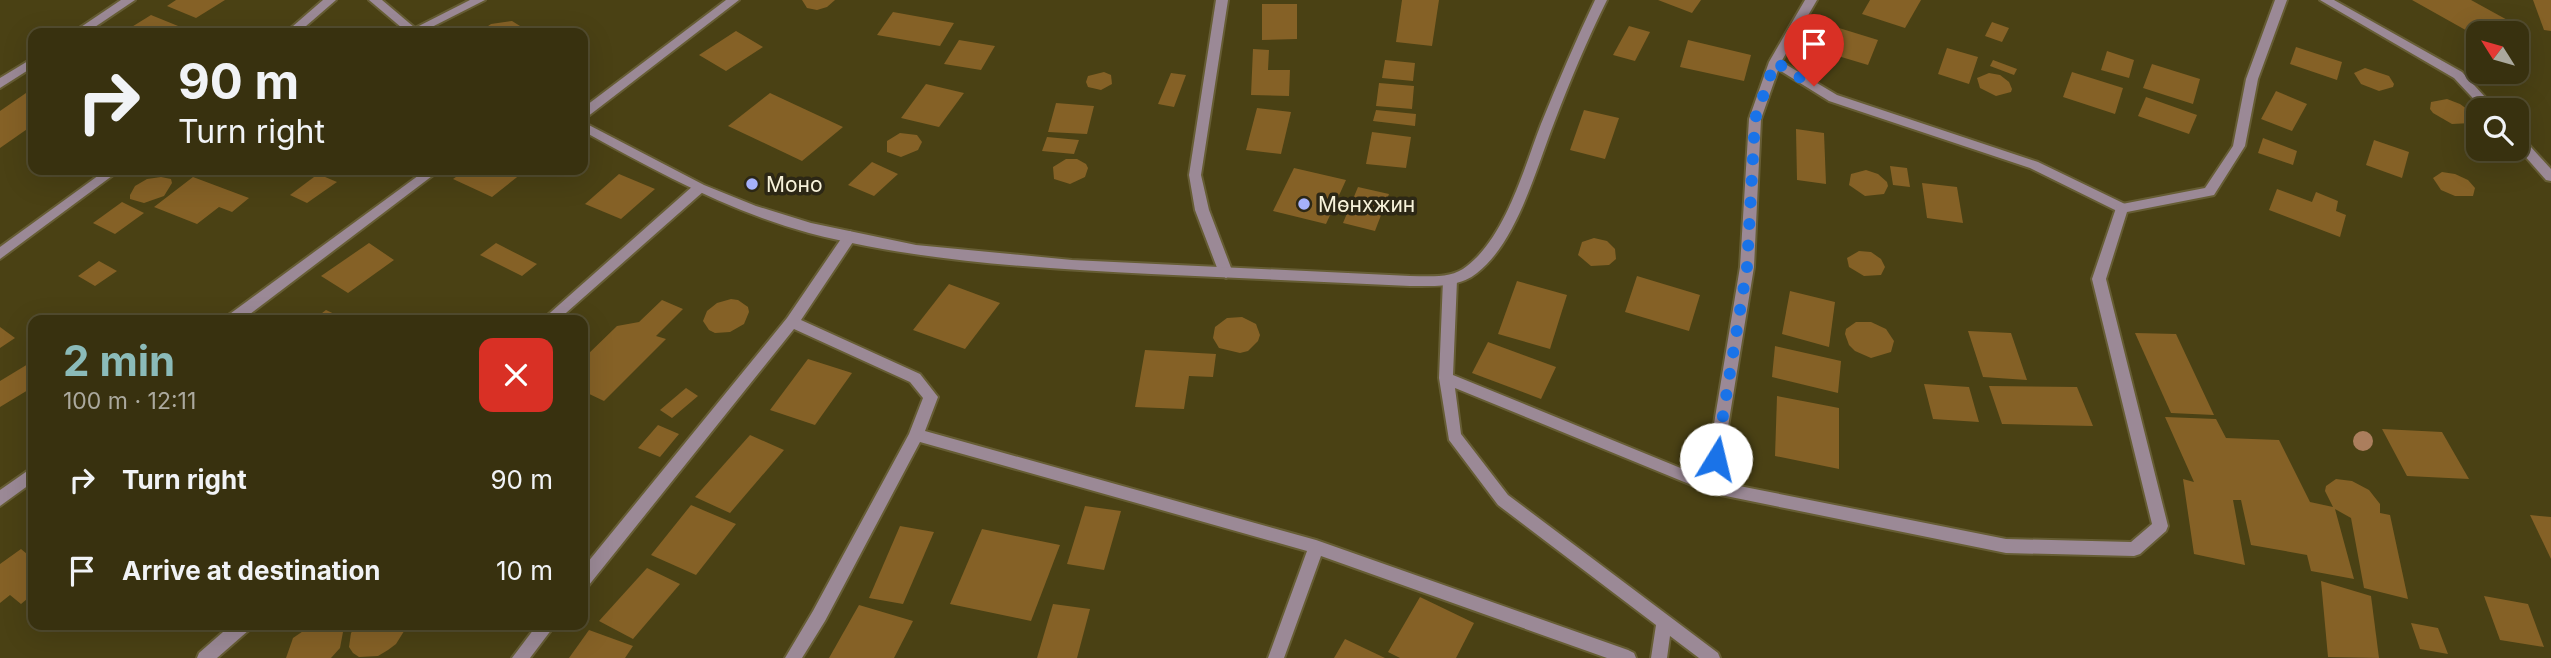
<!DOCTYPE html>
<html lang="en">
<head>
<meta charset="utf-8">
<style>
	:root { --surface:#38310f; --page:#433d1d; --text:#f1f3f6; --muted:#aba99e; --line:#524c2f; --accent:#8bbbb9 }
	body { margin:0; font-family:Inter,sans-serif; background:var(--page); color:var(--text); height:100vh; display:flex; flex-direction:column; font-size:26px; white-space:nowrap }
	* { box-sizing:border-box; margin:0 }
	p { font-size:23px; color:var(--muted) }
	.icon { flex:none; width:38px; height:38px; fill:none; stroke:currentColor; stroke-width:2; stroke-linecap:round; stroke-linejoin:round }
	.map { position:relative; flex:1; overflow:hidden }
	.drawer { position:absolute; left:28px; top:315px; width:560px; height:315px; display:flex; flex-direction:column; background:var(--surface); border-radius:14px; box-shadow:0 7px 28px #0002,0 0 0 2px var(--line) }
	.drawer>* { flex:none }
	.banner { position:absolute; left:28px; top:28px; width:560px; height:147px; border-radius:14px; box-shadow:0 7px 28px #0002,0 0 0 2px var(--line); background:#38310f; color:var(--text); overflow:hidden }
	.needle { width:46px; rotate:307deg }
	.tools { position:absolute; left:2466px; top:21px; display:grid; gap:14px }
	.tools a { display:grid; place-items:center; width:63px; height:63px; border-radius:14px; background:var(--surface); box-shadow:0 7px 28px #0002,0 0 0 2px var(--line); font-size:35px }
	.pin { position:absolute; display:grid; place-items:center; width:60px; height:60px; color:#fff; margin:-72px -30px; border-radius:50% 50% 50% 0; rotate:-45deg; box-shadow:0 0 7px #0007 }
	.pin .icon { rotate:45deg }
	.me { position:absolute; width:77px; margin:-38px; rotate:9deg; stroke-linejoin:round; filter:drop-shadow(0 0 5px #0008) }
	.turn { display:flex; align-items:center; gap:24px; height:147px; padding:0 35px; font-size:32px }
	.turn .icon { width:91px; height:91px; stroke-width:2.5 }
	.turn b { display:block; font-size:49px; line-height:60px }
	.round { display:grid; place-items:center; flex:none; width:74px; height:74px; border-radius:14px; background:var(--page) }
	.overview { display:flex; align-items:center; justify-content:space-between; height:119px; padding:0 35px }
	h1 { font-size:42px; font-weight:700; line-height:52px; color:var(--accent) }
	ul { padding:0; list-style:none }
	li { display:flex; align-items:center; gap:21px; height:91px; padding:0 35px }
	li div { flex:1 }
	li b { display:block; font-size:26px }
	li em { font-style:normal }
	.map>svg:first-child { display:block }
	.building { fill:#856126 }
	.lines { fill:none; stroke-linecap:round; stroke-linejoin:round }
	.service-casing { stroke:#665d34; stroke-width:4 }
	.minor-casing { stroke:#665d34; stroke-width:4 }
	.tertiary-casing { stroke:#665d34; stroke-width:4 }
	.service { fill:#9b8996; fill-rule:evenodd }
	.minor { fill:#9b8996; fill-rule:evenodd }
	.tertiary { fill:#9b8996; fill-rule:evenodd }
	.tree { fill:#ab7e5d }
	.route { stroke:#1a73e8; stroke-width:12; stroke-dasharray:0 21.6 }
	.poi-dot { fill:#a5b1fc; stroke:#2c2715; stroke-width:2.5 }
	.labels { text-anchor:middle; dominant-baseline:central; stroke-width:7; stroke-linejoin:round; paint-order:stroke }
	.poi-label { font-size:21px; fill:#f7f2da; stroke:#2c2715; text-anchor:start }
</style>
</head>
<body>
<div class="map">
<svg width="2551" height="658" viewBox="0 0 2551 658">
	<rect width="100%" height="100%" fill="#4a4114"/>
	<g class="building">
		<path d="M176,0H225L196,18L167,6Z"/>
		<path d="M802,0H835L827,7L817,10L807,8Z"/>
		<path d="M1402,0H1439L1432,46L1396,42Z"/>
		<path d="M1658,0H1701L1692,13Z"/>
		<path d="M1870,0H1921L1905,28L1862,14Z"/>
		<path d="M2412,0H2471L2531,33L2516,41V33H2478V37Z"/>
		<path d="M2533,0H2551V31L2544,30Z"/>
		<path d="M1262,4H1297V39L1262,40Z"/>
		<path d="M893,12L954,23L940,46L877,35Z"/>
		<path d="M151,15L183,28L175,33H122Z"/>
		<path d="M512,21L520,26L519,33H478L491,24Z"/>
		<path d="M1992,22L2009,28L2002,42L1985,36Z"/>
		<path d="M1629,26L1650,32L1635,61L1613,55Z"/>
		<path d="M1839,28L1878,40L1868,65L1828,53Z"/>
		<path d="M736,31L763,47L726,71L699,55Z"/>
		<path d="M959,40L995,46L981,70L944,64Z"/>
		<path d="M1688,40L1751,55L1744,81L1680,67Z"/>
		<path d="M2296,47L2342,62L2337,80L2290,64Z"/>
		<path d="M1947,48L1978,57L1969,84L1938,74Z"/>
		<path d="M1253,49L1269,50L1268,70H1290L1289,96L1251,95Z"/>
		<path d="M2107,51L2134,60L2129,78L2101,70Z"/>
		<path d="M1385,60L1415,63L1413,81L1382,78Z"/>
		<path d="M1993,60L2017,69L2014,75L1990,66Z"/>
		<path d="M2152,64L2200,79L2193,104L2143,88Z"/>
		<path d="M2365,68L2389,76L2394,84L2393,87L2379,91L2361,84L2354,73Z"/>
		<path d="M1104,72L1111,75L1112,84L1101,90L1088,87L1086,82L1088,76Z"/>
		<path d="M2072,72L2123,88L2115,114L2063,97Z"/>
		<path d="M1171,73L1186,75L1174,107L1158,104Z"/>
		<path d="M1989,73L2000,75L2009,82L2012,89L2011,92L1996,96L1980,88L1977,78Z"/>
		<path d="M1379,83L1414,86L1412,109L1376,106Z"/>
		<path d="M926,84L964,93L939,127L901,118Z"/>
		<path d="M2276,91L2307,104L2292,131L2261,119Z"/>
		<path d="M26,93L33,96V125L0,148V111Z"/>
		<path d="M770,93L843,127L802,161L728,126Z"/>
		<path d="M2146,97L2197,115L2189,134L2138,116Z"/>
		<path d="M2447,99L2460,104L2471,112L2474,116L2471,123L2452,124L2433,113L2430,109L2431,102Z"/>
		<path d="M1056,103L1094,106L1087,134L1048,132Z"/>
		<path d="M1257,108L1291,112L1281,154L1246,150Z"/>
		<path d="M1376,110L1416,114L1415,126L1373,121Z"/>
		<path d="M1584,110L1619,118L1605,159L1570,150Z"/>
		<path d="M1796,129L1824,133L1826,184L1797,180Z"/>
		<path d="M1372,132L1411,137L1406,168L1366,164Z"/>
		<path d="M900,133L917,135L922,142L918,150L901,157L887,152V141Z"/>
		<path d="M1047,137L1079,140L1074,154L1042,151Z"/>
		<path d="M2263,138L2297,151L2293,165L2258,153Z"/>
		<path d="M2374,140L2409,152L2402,178L2366,165Z"/>
		<path d="M1066,159H1077L1086,164L1088,168L1085,177L1070,184L1054,179L1053,167Z"/>
		<path d="M872,162L898,174L874,196L848,185Z"/>
		<path d="M1890,166L1907,168L1910,187L1893,185Z"/>
		<path d="M1294,168L1346,180L1326,224L1273,211Z"/>
		<path d="M466,170H526L492,197L453,179Z"/>
		<path d="M1866,170L1878,174L1887,182L1888,186L1884,194L1865,196L1849,185L1851,174Z"/>
		<path d="M2442,172L2455,174L2468,180L2475,188L2473,196H2455L2441,190L2433,178Z"/>
		<path d="M318,174L337,182L307,203L290,195Z"/>
		<path d="M619,174L655,189L621,219L585,204Z"/>
		<path d="M161,177L171,179L172,183L164,196L144,203L130,199V195L135,186L147,179Z"/>
		<path d="M193,177L249,198L232,212L219,207L197,224L154,207Z"/>
		<path d="M1922,183L1957,187L1963,223L1927,218Z"/>
		<path d="M1358,187L1389,194L1375,231L1343,223Z"/>
		<path d="M2277,189L2312,202L2316,192L2338,201L2336,211L2346,215L2340,237L2269,210Z"/>
		<path d="M122,202L144,213L115,234L93,223Z"/>
		<path d="M1594,238L1607,241L1615,249L1616,259L1609,265L1591,266L1578,255L1582,242Z"/>
		<path d="M369,243L394,260L348,293L321,276Z"/>
		<path d="M496,243L537,264L522,276L480,255Z"/>
		<path d="M1859,251L1871,252L1881,259L1885,267L1881,275L1864,276L1849,267L1847,258Z"/>
		<path d="M99,261L117,271L95,286L78,276Z"/>
		<path d="M1637,276L1700,295L1689,331L1625,312Z"/>
		<path d="M1517,281L1567,295L1550,349L1498,334Z"/>
		<path d="M949,284L1000,303L965,349L913,330Z"/>
		<path d="M1790,291L1835,302L1829,347L1782,334Z"/>
		<path d="M731,299L738,300L748,307L749,312L744,324L730,332L715,333L709,330L703,321L707,311L717,303Z"/>
		<path d="M662,300L683,309L656,336L666,339L604,401L583,391V359L617,326L639,322Z"/>
		<path d="M326,310L347,320H313Z"/>
		<path d="M1242,317L1256,324L1260,335L1258,341L1248,351L1240,353L1219,348L1213,338L1215,327L1227,318Z"/>
		<path d="M1856,322H1871L1886,329L1894,341L1891,352L1871,358L1855,351L1849,345L1845,334L1846,329Z"/>
		<path d="M0,327L15,338L0,348Z"/>
		<path d="M1968,331L2011,333L2027,380L1983,377Z"/>
		<path d="M2135,333L2176,334L2214,415L2171,413Z"/>
		<path d="M1488,342L1556,367L1541,399L1472,373Z"/>
		<path d="M1775,346L1841,361L1838,393L1772,377Z"/>
		<path d="M1145,350L1216,354L1213,377L1189,376L1184,409L1135,407Z"/>
		<path d="M808,359L852,373L815,425L770,410Z"/>
		<path d="M33,361V387L0,407V381Z"/>
		<path d="M1924,384L1969,387L1979,422L1933,419Z"/>
		<path d="M1989,386L2077,387L2093,426L2002,424Z"/>
		<path d="M686,388L698,396L672,418L660,410Z"/>
		<path d="M1777,396L1839,408V469L1775,456Z"/>
		<path d="M2165,417L2216,419L2226,438L2279,440L2310,502L2333,507L2325,491L2326,486L2336,479L2352,481L2369,490L2380,504V513L2390,515L2408,599L2364,588L2351,518L2335,509L2354,579L2311,571L2307,555L2251,545L2241,500H2233L2245,565L2194,554L2183,479L2194,482Z"/>
		<path d="M658,425L679,434L660,457L638,448Z"/>
		<path d="M2382,429L2442,432L2469,479L2407,476Z"/>
		<path d="M750,435L784,450L730,513L695,497Z"/>
		<path d="M691,505L736,524L696,575L651,555Z"/>
		<path d="M1085,506L1121,511L1104,570L1067,564Z"/>
		<path d="M2530,515L2551,517V559Z"/>
		<path d="M900,526L934,532L903,604L869,598Z"/>
		<path d="M982,529L1060,545L1031,621L950,604Z"/>
		<path d="M21,549L33,559V594L21,604L10,595L0,603V564Z"/>
		<path d="M647,568L680,584L633,639L599,621Z"/>
		<path d="M2321,581L2371,596L2379,658L2328,657Z"/>
		<path d="M2484,596L2528,604L2544,647L2500,640Z"/>
		<path d="M1420,597L1474,623L1456,658H1400L1388,652Z"/>
		<path d="M1053,604L1090,609L1077,658H1037Z"/>
		<path d="M859,605L913,621L894,658H829Z"/>
		<path d="M2411,623L2438,628L2448,654L2420,649Z"/>
		<path d="M312,625L340,626L343,632L340,648L331,658H286L293,638Z"/>
		<path d="M357,625H405L406,628L396,644L388,650L378,656L359,657L353,653L349,647L351,633Z"/>
		<path d="M589,630L633,646L625,658H569Z"/>
		<path d="M1345,639L1385,658H1334Z"/>
	</g>
	<g class="lines">
		<g class="service-casing">
			<path id="service" d="M1775,58L1837,95L2038,162L2127,205L2128,208L2127,211H2117L2030,168L1829,101L1771,65V59Z"/>
		</g>
		<g class="minor-casing">
			<g id="minor">
				<path d="M323,0H336L298,33H285Z"/>
				<path d="M470,0H485L420,33L407,32Z"/>
				<path d="M726,0H739L587,117L583,118V108Z"/>
				<path d="M1216,0H1228L1201,175L1209,210L1233,273L1226,278L1219,273L1195,210L1189,175Z"/>
				<path d="M1805,0H1817L1781,62L1761,119L1754,267L1719,482L2006,539L2131,542L2152,524L2092,279L2117,205L2205,188L2233,146L2246,79L2275,0H2287L2258,79L2245,146L2214,195L2127,212L2106,279L2168,526L2166,531L2140,554L2134,556L2006,553L1711,493L1455,388L1461,434L1508,495L1718,653L1720,658H1699L1670,636L1667,658H1651L1656,625L1498,505L1449,440L1439,378L1443,280L1450,275L1457,280L1453,375L1705,478L1740,267L1749,119L1769,62Z"/>
				<path d="M2320,0H2334L2462,72L2497,110H2484L2454,78Z"/>
				<path d="M2516,134L2520,135L2551,169V181L2546,180L2516,146Z"/>
				<path d="M106,170H120L0,259V247Z"/>
				<path d="M426,170H440L242,320H225L227,316Z"/>
				<path d="M699,184L705,188L704,191L558,320H542L694,185Z"/>
				<path d="M850,231L857,236L801,320L920,374L938,397L925,431L1316,540L1628,650L1634,653L1636,658H1607L1321,556L1284,658H1268L1307,551L920,442L825,621L802,658H785L813,611L909,434L923,398L910,382L794,329L589,585L583,587V568L787,318L845,233Z"/>
				<path d="M33,467V482L0,506V490Z"/>
				<path d="M231,625H251L249,630L217,658H197L199,653Z"/>
				<path d="M537,625H555L530,658H512Z"/>
			</g>
		</g>
		<g class="tertiary-casing">
			<g id="tertiary">
				<path d="M121,0H135L86,33H72Z"/>
				<path d="M369,0H382L421,33H408Z"/>
				<path d="M1595,0H1607C1587,40 1570,81 1554,123C1536,169 1517,242 1477,273C1459,288 1432,286 1410,286C1324,282 1237,278 1151,274C1037,268 920,262 809,233C728,211 656,171 583,131V122L704,185L756,206L811,223L916,245L1072,260L1410,276C1429,276 1452,279 1467,266C1506,236 1524,168 1541,124C1558,82 1576,40 1595,0Z"/>
				<path d="M33,58V67L0,88V78Z"/>
			</g>
		</g>
		<use href="#service" class="service"/>
		<use href="#minor" class="minor"/>
		<use href="#tertiary" class="tertiary"/>
	</g>
	<circle class="tree" cx="2363" cy="441" r="10"/>
	<g class="lines">
		<path class="route" d="M1716,459L1747,267L1755,119L1775,62L1814,86"/>
	</g>
	<g class="poi-dot">
		<circle cx="752" cy="184" r="7"/>
		<circle cx="1304" cy="204" r="7"/>
	</g>
	<g class="labels">
		<g class="poi-label">
			<text x="766" y="184">Моно</text>
			<text x="1318" y="204">Мөнхжин</text>
		</g>
	</g>
</svg>
<div class="tools">
<a><svg class="needle" viewBox="-14 -14 28 28"><path d="M0-13l5 13h-10z" fill="#e53935"/><path d="M0 13l5-13h-10z" fill="#aba99e"/></svg></a>
<a><svg class="icon" aria-label="search" viewBox="0 0 24 24"><circle cx="10" cy="10" r="6"/><path d="M15 15l6 6"/></svg></a>
</div>
<div class="pin" style="left:1814px;top:86px;background:#d93025"><svg class="icon" aria-label="arrive" viewBox="0 0 24 24"><path d="M6 21V4h12l-3 4 3 4H6"/></svg></div>
<svg class="me" style="left:1716px;top:459px" viewBox="-20 -20 40 40"><circle r="19" fill="#fff"/><path d="M0-13L10 11 0 6-10 11z" fill="#1a73e8"/></svg>
<div class="banner">
<div class="turn"><svg class="icon" aria-label="right" viewBox="0 0 24 24"><path d="M7 20v-9h11M14 6l5 5-5 5"/></svg><div><b>90 m</b>Turn right</div></div>
</div>
<section class="drawer">
<div class="overview"><div><h1>2 min</h1><p>100 m · 12:11</p></div><a class="round" style="background:#d93025;color:#fff"><svg class="icon" aria-label="close" viewBox="0 0 24 24"><path d="M6 6l12 12M18 6L6 18"/></svg></a></div>
<ul>
<li><svg class="icon" aria-label="right" viewBox="0 0 24 24"><path d="M7 20v-9h11M14 6l5 5-5 5"/></svg><div><b>Turn right</b></div><em>90 m</em></li>
<li><svg class="icon" aria-label="arrive" viewBox="0 0 24 24"><path d="M6 21V4h12l-3 4 3 4H6"/></svg><div><b>Arrive at destination</b></div><em>10 m</em></li>
</ul>
</section>
</div>
</body>
</html>
